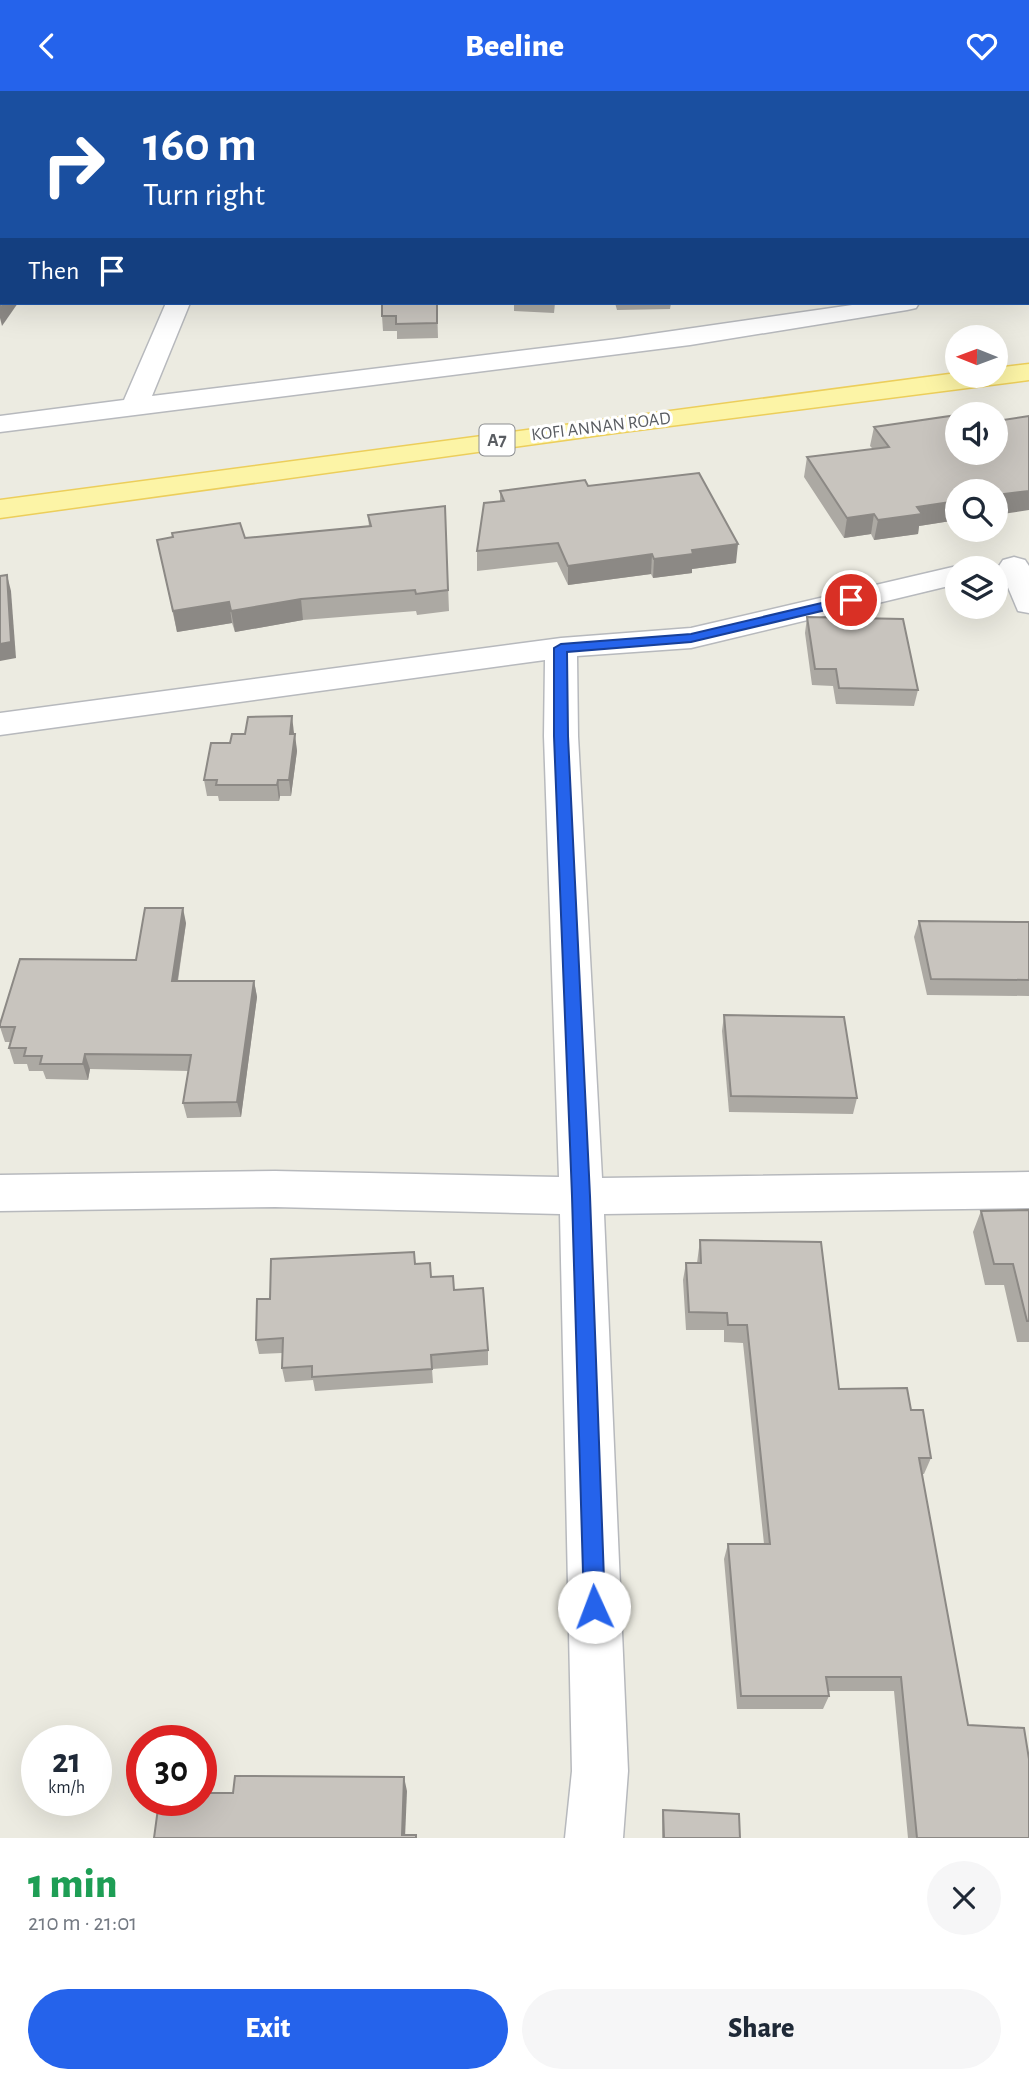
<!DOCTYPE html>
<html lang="en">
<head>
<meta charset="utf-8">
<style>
	:root { --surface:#fff; --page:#f6f6f7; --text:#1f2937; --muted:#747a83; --accent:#2563eb }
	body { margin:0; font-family:"Alegreya Sans",sans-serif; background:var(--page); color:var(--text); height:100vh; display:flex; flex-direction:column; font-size:26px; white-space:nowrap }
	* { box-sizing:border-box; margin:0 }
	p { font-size:23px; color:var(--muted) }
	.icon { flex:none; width:38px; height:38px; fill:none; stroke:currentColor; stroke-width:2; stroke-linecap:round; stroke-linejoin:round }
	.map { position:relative; height:1747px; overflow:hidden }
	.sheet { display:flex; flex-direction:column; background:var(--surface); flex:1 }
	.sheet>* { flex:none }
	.top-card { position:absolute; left:0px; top:0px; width:1029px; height:214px; box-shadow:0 7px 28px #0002; background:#1a4fa0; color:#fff; overflow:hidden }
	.needle { width:46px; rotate:271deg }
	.buttons { position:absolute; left:945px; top:234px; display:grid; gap:14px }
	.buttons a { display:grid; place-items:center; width:63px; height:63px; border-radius:50%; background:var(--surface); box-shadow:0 7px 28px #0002; font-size:35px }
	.speed { position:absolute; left:21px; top:1634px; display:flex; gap:14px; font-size:35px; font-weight:700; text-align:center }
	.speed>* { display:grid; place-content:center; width:91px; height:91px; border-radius:50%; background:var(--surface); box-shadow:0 7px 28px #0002; line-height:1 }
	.speed small { font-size:18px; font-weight:400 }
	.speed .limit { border:10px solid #d22; background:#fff; color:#111 }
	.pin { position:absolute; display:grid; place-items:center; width:60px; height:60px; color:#fff; margin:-30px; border:4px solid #fff; border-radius:50%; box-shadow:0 2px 7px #0007 }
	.me { position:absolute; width:77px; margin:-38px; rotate:358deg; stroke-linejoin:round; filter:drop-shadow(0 0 5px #0008) }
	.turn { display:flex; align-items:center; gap:24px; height:147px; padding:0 28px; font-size:32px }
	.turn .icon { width:91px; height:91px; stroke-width:2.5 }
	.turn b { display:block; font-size:49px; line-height:60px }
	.then { display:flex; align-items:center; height:66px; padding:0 28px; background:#0003; gap:14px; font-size:26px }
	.round { display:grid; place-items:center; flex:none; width:74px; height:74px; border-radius:37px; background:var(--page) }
	.head { display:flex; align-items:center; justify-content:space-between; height:119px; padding:0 28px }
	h1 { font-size:42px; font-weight:800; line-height:52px; color:#1e9e55 }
	.action { display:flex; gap:14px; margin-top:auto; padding:14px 28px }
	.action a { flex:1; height:80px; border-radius:42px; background:var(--accent); color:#fff; font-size:28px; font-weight:800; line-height:80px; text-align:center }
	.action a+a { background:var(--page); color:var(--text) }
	header { display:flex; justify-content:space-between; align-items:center; height:91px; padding:0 28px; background:var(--accent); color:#fff; font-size:32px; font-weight:800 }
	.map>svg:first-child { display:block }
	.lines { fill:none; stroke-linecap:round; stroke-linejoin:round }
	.minor-casing { stroke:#b7b9bd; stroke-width:3 }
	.primary-casing { stroke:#ecce5b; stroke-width:3 }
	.minor { fill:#fff; fill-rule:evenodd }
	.primary { fill:#fcf4a6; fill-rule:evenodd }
	.wall { fill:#aca9a3 }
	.shaded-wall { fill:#8c8985 }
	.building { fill:#c8c4be; stroke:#8c8985; stroke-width:2 }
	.route { fill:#2563eb; stroke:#184099; stroke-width:2 }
	.labels { text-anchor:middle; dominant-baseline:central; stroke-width:6; stroke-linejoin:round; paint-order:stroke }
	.far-street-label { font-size:18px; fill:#5a5d62; stroke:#fff }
	.shield { fill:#fff; stroke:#8c8e91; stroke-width:2 }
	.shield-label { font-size:19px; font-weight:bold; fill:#5a5d62 }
</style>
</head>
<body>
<header><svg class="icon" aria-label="back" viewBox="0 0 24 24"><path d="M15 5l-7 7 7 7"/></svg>Beeline<svg class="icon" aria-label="heart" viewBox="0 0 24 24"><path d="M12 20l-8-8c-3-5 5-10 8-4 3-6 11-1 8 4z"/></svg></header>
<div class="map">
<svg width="1029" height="1747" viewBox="0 0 1029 1747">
	<rect width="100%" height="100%" fill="#ecebe1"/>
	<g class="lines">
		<g class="minor-casing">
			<g id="minor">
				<path d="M13,0H33L12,2Z"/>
				<path d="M106,0H189L190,2H107Z"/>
				<path d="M615,0H682L614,2Z"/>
				<path d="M0,22H2L0,36Z"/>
				<rect x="1027" y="87" width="2" height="14"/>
				<rect x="1027" y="184" width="2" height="14"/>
				<path d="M166,212H190L152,305L617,248L866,212H919L916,217L907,219L690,254L0,341V325L124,309Z"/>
				<path d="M1014,466L1025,469L1029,475V522L1018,520L999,475L1003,469Z"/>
				<path d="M957,475L968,478H957V493L691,557L577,565L578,645L602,1087L1029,1081V1117L604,1123L628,1680L623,1747H565L572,1680L560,1123L275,1116L0,1120V1084L275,1080L559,1086L544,645L545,569L0,644V622L561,547L691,537Z"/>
			</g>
		</g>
		<g class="primary-casing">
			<path id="primary" d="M1029,273V289L615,342L0,427V409L957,282V285H996V277Z"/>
		</g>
		<use href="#minor" class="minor"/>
		<use href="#primary" class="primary"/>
	</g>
	<g class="wall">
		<path d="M437,212L438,247L397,248V240H383L382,225Z"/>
		<path d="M445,212H555L554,222L514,220V214Z"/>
		<path d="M615,212H671L670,218L617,219Z"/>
		<path d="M874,336L957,401V429L919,435L918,443L874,449L871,443L844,447L804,386L807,366L873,358L870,355Z"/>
		<path d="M588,395L736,472L692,478V482L653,487L651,483L568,494L557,471L477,480V460L500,411V400Z"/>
		<path d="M445,415L449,520L417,524L416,520L303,529L235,541L232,532L177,541L157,449L245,447L369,436L368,424Z"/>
		<path d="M807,526L918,599L914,615L836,613L833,595L812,594L805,542Z"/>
		<path d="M294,642L297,660L291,705H280L279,710H219L218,705H207L204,689L230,652Z"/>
		<path d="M919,830L1029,831V905L927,904L914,846Z"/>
		<path d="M186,832L178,890H254L257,906L241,1026L187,1027L183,1012L189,980L90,978L88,989L46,988L43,980H29L27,973H14L9,957L10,951H5L0,936L136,869Z"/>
		<path d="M724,924L857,1007L853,1023L729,1021L722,940Z"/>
		<path d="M1029,1119V1251H1017L1004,1194H985L973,1141L981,1120Z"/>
		<path d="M700,1149L839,1298L911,1319L931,1367L924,1383H922L968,1634L1029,1747H908L894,1600H828L829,1605L823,1618H737L724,1468L728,1453H764L743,1252L724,1251V1239H686L683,1189L686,1172H697Z"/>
		<path d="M416,1173L431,1186L454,1199L488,1259V1274L432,1278L433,1292L315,1300L313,1289L285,1291L282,1277V1262L259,1263L256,1249L270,1208Z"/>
		<path d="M663,1719L740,1747H662V1724Z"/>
	</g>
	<g class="shaded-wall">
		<path d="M4,212H18L2,235L0,227V218Z"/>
		<path d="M1029,400V419L996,424V404Z"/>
		<path d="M957,410V429L919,435L918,443L874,449L878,429L917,416Z"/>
		<path d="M874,423L871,443L844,447L847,427Z"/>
		<path d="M738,453L736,472L692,478V482L653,487L654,468L692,459Z"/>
		<path d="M652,463L651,483L568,494V475Z"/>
		<path d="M7,484L11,500L16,567L0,570V553Z"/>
		<path d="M301,508L303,529L235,541L231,520Z"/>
		<path d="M229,511L232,532L177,541L173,520Z"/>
		<path d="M292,625L294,642L292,659L290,643Z"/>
		<path d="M295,643L297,660L291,705L289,689Z"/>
		<path d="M278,689L280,705L279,710L277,694Z"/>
		<path d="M183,817L186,832L175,906L172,890Z"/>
		<path d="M254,890L257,906L241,1026L237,1011Z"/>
		<path d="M85,963L90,978L88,989L83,973Z"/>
		<path d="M404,1686L407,1700L405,1747L402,1744Z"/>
	</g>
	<g class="building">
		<path d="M61,0H130L129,2H60Z"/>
		<path d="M720,0H893L894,2H721Z"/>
		<path d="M2,89V212H4L0,218V93Z"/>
		<path d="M382,212H437V232L396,233V225H382Z"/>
		<path d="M957,324V362H996V330L1029,325V400L996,404V401H957V410L917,416L922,423L878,429L874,423L847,427L807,366L889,356L874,336Z"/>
		<path d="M699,382L738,453L692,459L693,463L654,468L652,463L568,475L558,452L477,460L484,412L504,410L500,400L585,389L588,395Z"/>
		<path d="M445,415L448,499L416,503L415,499L301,508L231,520L229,511L173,520L157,449L173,446L172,442L240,432L245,447L371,435L368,424Z"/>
		<path d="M7,484L11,551L0,553V485Z"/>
		<path d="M807,526L903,528L918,599L839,597L836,578H815Z"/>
		<path d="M292,625L290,643H295L289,689H278L277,694H216L217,689H204L211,652H230L232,643H245L248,626Z"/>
		<path d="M145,817H183L172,890H254L237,1011L183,1012L191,964L85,963L83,973H40L42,965H24L26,957H9L15,936H0V933L20,868L136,869Z"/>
		<path d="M919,830L1029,831V889L931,888Z"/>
		<path d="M724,924L844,926L857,1007L731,1005Z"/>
		<path d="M1029,1119V1230H1027L1013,1173H994L981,1120Z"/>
		<path d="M700,1149L821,1151L839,1298L907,1297L911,1319H923L931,1367H919L968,1634L1024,1637L1029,1668V1747H917L901,1586H826L829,1605H741L728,1453H770L747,1234H728L727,1222L689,1221L686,1172H701Z"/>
		<path d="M414,1161L415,1173L430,1172L431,1186L453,1185L454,1199L483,1197L488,1259L431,1264L432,1278L312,1286V1275L282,1277L283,1247L256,1249L257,1208H270L271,1168Z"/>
		<path d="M235,1685L404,1686L402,1744H416V1747H154L159,1710H201V1702H233Z"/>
		<path d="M663,1719L739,1723L740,1747H664Z"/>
	</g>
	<path class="route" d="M851,505L857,509L855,512L691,551L567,561L568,645L590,1105L605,1516L602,1523L594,1527L587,1523L584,1516L572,1105L554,645V557L561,553L691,543Z"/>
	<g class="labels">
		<g class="far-street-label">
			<text transform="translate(601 336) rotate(-7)">KOFI ANNAN ROAD</text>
		</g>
		<rect class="shield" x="479.5" y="333.5" width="35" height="31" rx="5"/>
		<g class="shield-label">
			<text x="497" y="349">A7</text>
		</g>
	</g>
</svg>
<div class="buttons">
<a><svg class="needle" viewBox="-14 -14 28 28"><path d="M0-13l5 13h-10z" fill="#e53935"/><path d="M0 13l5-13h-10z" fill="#747a83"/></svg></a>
<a><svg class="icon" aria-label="sound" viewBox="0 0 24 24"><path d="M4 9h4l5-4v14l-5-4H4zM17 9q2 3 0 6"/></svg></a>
<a><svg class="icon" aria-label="search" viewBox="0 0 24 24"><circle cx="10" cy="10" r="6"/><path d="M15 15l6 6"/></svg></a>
<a><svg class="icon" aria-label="layers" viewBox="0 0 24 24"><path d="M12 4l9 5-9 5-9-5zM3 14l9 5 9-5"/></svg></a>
</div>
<div class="speed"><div>21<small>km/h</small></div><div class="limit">30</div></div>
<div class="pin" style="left:851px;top:509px;background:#d93025"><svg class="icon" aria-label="arrive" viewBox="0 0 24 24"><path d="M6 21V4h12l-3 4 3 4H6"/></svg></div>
<svg class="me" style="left:594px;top:1516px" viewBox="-20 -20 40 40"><circle r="19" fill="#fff"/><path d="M0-13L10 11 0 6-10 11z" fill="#2563eb"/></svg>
<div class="top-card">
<div class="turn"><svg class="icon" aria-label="right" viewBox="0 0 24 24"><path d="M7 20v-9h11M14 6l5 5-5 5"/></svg><div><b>160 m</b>Turn right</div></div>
<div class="then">Then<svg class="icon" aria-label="arrive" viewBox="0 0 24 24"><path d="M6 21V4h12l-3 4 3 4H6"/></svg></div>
</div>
</div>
<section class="sheet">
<div class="head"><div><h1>1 min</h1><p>210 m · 21:01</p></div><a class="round"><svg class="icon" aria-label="close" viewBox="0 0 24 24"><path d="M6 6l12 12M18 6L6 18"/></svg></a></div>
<div class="action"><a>Exit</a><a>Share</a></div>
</section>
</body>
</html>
